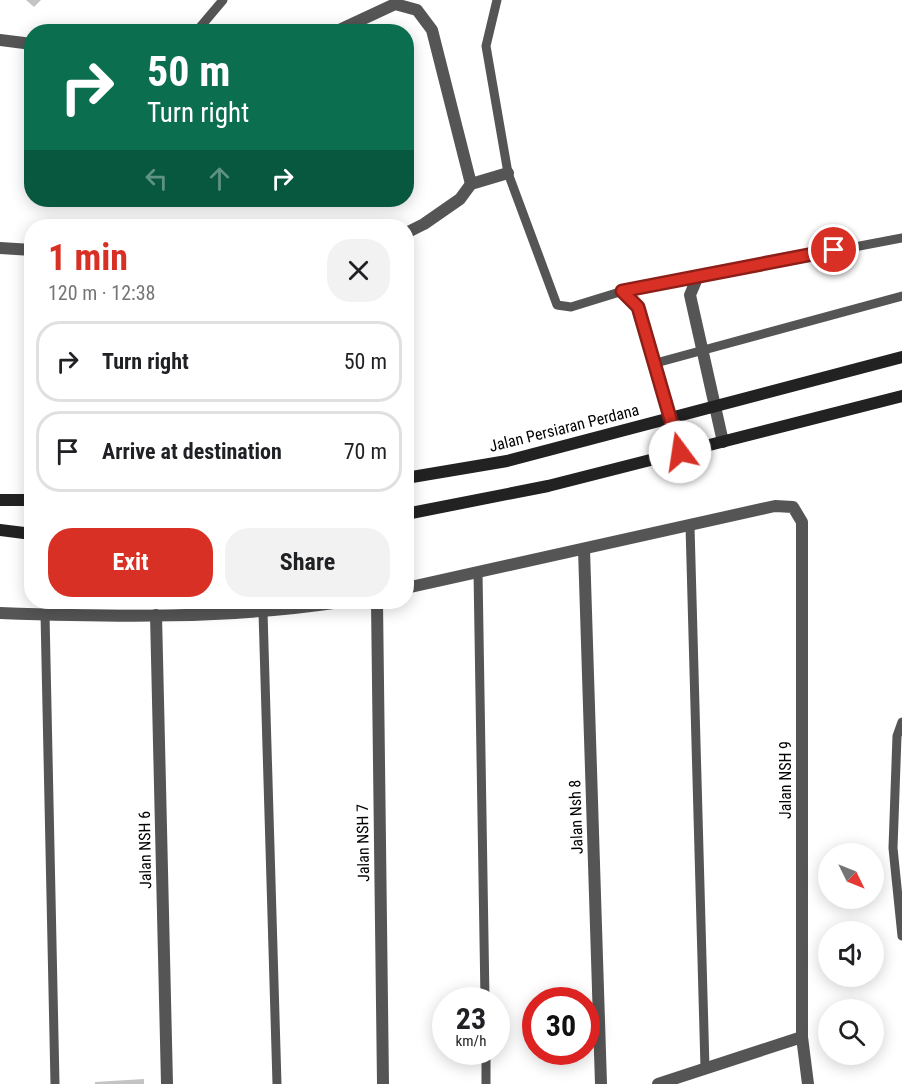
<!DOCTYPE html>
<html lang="en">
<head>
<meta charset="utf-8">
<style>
	:root { --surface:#fff; --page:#f2f2f2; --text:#202124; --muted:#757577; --line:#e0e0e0; --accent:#d93025 }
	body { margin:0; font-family:"Roboto Condensed",sans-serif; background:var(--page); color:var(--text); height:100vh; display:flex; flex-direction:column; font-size:22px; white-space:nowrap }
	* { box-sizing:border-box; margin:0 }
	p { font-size:20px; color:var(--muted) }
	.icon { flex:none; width:33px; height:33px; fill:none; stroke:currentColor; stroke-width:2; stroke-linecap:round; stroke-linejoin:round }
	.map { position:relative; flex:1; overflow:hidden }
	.details { position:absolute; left:24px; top:219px; width:390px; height:390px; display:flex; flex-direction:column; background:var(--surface); border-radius:24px; box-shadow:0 3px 15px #0003 }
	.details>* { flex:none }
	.hud { position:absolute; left:24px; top:24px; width:390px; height:183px; border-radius:24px; box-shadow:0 3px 15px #0003; background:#0b6e4f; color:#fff; overflow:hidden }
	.needle { width:39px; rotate:133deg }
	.tools { position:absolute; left:818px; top:843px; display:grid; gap:12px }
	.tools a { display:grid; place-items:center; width:66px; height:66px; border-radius:50%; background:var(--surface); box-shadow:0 3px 15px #0003; font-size:30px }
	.speed { position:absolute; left:432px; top:987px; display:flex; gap:12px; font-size:30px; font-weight:700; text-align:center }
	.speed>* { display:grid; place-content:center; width:78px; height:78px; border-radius:50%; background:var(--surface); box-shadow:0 3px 15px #0003; line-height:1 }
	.speed small { font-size:15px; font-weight:400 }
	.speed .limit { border:9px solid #d22; background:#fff; color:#111 }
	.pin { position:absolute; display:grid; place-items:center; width:51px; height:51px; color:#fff; margin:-26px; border:3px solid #fff; border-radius:50%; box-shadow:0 2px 6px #0007 }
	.me { position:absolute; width:66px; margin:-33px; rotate:346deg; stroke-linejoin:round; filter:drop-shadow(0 0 4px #0008) }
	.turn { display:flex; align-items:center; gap:21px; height:126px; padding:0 24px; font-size:27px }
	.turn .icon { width:78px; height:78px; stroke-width:2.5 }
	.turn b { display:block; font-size:42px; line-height:51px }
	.lanes { display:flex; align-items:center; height:57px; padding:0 24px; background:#0003; justify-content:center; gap:30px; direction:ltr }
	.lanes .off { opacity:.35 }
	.round { display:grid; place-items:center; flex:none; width:63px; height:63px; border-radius:24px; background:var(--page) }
	.overview { display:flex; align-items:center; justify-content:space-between; height:102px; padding:0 24px }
	h1 { font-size:36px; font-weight:700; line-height:45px; color:var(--accent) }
	.cta { display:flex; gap:12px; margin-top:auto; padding:12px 24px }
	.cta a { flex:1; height:69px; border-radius:24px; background:var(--accent); color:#fff; font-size:24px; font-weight:700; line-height:69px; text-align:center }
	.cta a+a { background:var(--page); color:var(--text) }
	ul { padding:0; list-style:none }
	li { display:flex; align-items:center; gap:18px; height:81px; margin:0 12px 9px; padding:0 12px; border:3px solid var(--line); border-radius:24px }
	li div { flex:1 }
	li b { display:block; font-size:22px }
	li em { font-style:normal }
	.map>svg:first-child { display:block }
	.building { fill:#c4c4c4 }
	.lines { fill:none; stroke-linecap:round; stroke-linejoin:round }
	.lane { stroke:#555; stroke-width:9 }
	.street { stroke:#555; stroke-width:12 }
	.secondary { stroke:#222; stroke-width:12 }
	.route-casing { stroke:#8d1f18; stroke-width:15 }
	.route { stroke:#d93025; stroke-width:10 }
	.labels { text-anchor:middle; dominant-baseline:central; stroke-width:4.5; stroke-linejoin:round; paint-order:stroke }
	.street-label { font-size:16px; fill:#000; stroke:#fff }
</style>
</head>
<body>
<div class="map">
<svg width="902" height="1084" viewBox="0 0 902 1084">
	<rect width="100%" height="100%" fill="#fff"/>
	<g class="building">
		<path d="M26,0H41L34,7Z"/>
		<path d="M144,1079V1084H95V1082Z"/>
	</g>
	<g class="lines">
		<g class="lane">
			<path d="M497,0L486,46L508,173L557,305L571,307L623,291L902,238"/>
			<path d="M196,32L223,0"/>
			<path d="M656,363L902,296"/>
			<path d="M690,526L705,1068"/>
			<path d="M478,572L485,1000"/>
			<path d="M263,612L277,1084"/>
			<path d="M45,614L55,1084"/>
			<path d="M902,722L897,736L893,848L902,936"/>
			<path d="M486,1052V1084"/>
		</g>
		<g class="street">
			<path d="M335,32L395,4L417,10L432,30L471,184"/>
			<path d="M0,40L32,44"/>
			<path d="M406,233L424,224L460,199L471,184L508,173"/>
			<path d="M0,248L32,250"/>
			<path d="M698,276L690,295L723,442"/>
			<path d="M623,291L638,307L680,452"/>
			<path d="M584,549L601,1084"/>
			<path d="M406,588L775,506L793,507L802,522V1037L808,1084"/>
			<path d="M377,602L383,1084"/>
			<path d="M0,613C113,617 228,619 340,602"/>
			<path d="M156,615L167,1084"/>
			<path d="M658,1084L802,1037"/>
		</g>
		<g class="secondary">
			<path d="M406,478L507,461L902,357"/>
			<path d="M0,500H32"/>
			<path d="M406,514L548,486L902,396"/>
			<path d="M0,530L32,534"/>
		</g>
	</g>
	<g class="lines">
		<g class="route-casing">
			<path id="route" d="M680,452L638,307L622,291L834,250"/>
		</g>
		<use href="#route" class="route"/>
	</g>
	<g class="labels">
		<g class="street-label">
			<text transform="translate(564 428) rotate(-14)">Jalan Persiaran Perdana</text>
			<text transform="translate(785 780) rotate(-90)">Jalan NSH 9</text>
			<text transform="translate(576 817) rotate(-92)">Jalan Nsh 8</text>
			<text transform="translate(363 843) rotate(-91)">Jalan NSH 7</text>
			<text transform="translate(145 850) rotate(-91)">Jalan NSH 6</text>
		</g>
	</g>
</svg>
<div class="tools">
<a><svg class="needle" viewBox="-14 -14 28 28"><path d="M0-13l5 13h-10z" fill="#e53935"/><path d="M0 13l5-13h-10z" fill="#757577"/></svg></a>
<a><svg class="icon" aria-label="sound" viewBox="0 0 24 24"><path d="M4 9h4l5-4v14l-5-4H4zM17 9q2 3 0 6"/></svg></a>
<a><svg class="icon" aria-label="search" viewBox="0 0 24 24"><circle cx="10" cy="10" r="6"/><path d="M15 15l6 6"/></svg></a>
</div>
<div class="speed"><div>23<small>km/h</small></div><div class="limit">30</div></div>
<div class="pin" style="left:834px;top:250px;background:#d93025"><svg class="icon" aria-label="arrive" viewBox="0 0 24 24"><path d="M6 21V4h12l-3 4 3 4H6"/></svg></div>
<svg class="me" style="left:680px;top:452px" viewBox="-20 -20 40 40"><circle r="19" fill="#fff"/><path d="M0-13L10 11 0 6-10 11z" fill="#d93025"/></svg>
<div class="hud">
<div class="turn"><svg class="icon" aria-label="right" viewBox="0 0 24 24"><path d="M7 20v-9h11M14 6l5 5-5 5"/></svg><div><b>50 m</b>Turn right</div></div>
<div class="lanes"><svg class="icon off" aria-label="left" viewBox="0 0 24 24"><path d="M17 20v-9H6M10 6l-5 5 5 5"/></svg><svg class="icon off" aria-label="ahead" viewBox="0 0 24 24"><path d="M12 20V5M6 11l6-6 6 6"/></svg><svg class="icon" aria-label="right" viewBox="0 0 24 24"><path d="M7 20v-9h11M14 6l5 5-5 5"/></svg></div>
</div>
<section class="details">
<div class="overview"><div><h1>1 min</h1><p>120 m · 12:38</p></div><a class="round"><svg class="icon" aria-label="close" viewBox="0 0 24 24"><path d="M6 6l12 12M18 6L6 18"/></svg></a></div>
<ul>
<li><svg class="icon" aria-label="right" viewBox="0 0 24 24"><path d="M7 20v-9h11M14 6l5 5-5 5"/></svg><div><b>Turn right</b></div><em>50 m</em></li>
<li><svg class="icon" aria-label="arrive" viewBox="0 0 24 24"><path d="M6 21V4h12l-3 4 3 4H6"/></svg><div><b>Arrive at destination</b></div><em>70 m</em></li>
</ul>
<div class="cta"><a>Exit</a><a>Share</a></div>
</section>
</div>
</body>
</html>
